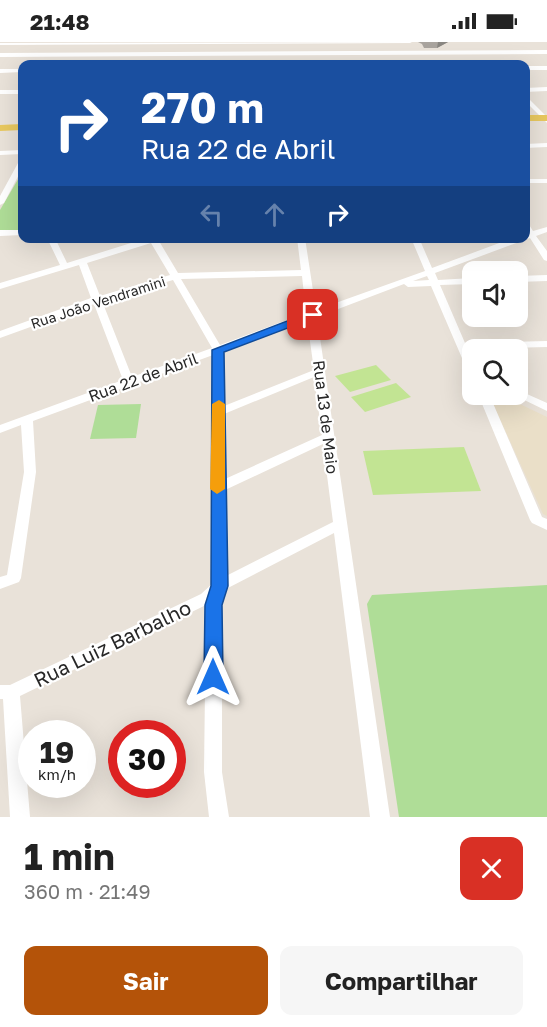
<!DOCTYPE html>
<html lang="pt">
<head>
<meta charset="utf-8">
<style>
	:root { --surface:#fff; --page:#f6f6f6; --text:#222; --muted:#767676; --accent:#b45309 }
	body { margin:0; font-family:"Golos Text",sans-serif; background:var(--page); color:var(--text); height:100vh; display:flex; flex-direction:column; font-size:22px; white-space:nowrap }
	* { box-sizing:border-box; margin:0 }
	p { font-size:20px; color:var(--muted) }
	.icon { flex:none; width:33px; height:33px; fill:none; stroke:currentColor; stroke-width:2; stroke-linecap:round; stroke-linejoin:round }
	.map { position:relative; height:775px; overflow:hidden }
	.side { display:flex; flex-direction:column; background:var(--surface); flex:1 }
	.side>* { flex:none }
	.hud { position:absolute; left:18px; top:18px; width:512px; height:183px; border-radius:12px; box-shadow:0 6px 24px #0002; background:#1a4fa0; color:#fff; overflow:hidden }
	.controls { position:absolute; left:462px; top:219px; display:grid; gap:12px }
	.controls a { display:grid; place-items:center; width:66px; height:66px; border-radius:12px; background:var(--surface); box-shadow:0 6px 24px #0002; font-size:30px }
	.speed { position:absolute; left:18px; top:678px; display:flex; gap:12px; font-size:30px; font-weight:700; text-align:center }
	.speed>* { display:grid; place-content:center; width:78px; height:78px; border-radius:50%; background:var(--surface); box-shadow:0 6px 24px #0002; line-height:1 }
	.speed small { font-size:15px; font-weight:400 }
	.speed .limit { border:9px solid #d22; background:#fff; color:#111 }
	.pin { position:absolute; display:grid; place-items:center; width:51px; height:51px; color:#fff; margin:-26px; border-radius:12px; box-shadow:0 3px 9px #0006 }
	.me { position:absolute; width:66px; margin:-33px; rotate:0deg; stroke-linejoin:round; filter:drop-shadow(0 0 4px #0008) }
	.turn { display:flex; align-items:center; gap:21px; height:126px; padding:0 24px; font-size:27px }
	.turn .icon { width:78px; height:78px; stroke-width:2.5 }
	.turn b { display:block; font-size:42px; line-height:51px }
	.lanes { display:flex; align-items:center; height:57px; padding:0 24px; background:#0003; justify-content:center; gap:30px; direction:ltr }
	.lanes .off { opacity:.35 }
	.round { display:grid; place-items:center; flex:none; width:63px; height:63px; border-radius:12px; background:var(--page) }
	.summary { display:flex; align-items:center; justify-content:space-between; height:102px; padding:0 24px }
	h1 { font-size:36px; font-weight:700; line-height:45px }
	.button { display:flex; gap:12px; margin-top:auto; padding:12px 24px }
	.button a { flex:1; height:69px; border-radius:12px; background:var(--accent); color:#fff; font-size:24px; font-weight:700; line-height:69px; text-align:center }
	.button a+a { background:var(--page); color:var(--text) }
	.status { display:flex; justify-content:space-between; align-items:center; height:42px; padding:0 30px; background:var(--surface); direction:ltr }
	.status svg { height:16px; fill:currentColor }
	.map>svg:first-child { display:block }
	.education { fill:#eadfc8 }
	.green { fill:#afdd97 }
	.pitch { fill:#c2e493 }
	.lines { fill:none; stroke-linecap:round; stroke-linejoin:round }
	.minor { fill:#fff; fill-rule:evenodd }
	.major { fill:#e8c85f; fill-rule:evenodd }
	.wall { fill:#a9a49e }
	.shaded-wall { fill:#898681 }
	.route { fill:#1a73e8; stroke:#114b97; stroke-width:1.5 }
	.slow { fill:#f59e0b }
	.labels { text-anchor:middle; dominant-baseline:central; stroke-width:4.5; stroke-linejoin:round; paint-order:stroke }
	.far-street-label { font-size:14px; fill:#272727; stroke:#fff }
	.street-label { font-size:16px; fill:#272727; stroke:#fff }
	.near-street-label { font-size:20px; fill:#272727; stroke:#fff }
</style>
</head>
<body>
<div class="status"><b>21:48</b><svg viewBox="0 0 49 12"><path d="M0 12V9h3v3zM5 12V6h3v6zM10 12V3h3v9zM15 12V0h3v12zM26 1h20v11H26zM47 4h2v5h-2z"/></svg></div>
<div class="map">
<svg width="547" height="775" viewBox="0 0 547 775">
	<rect width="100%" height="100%" fill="#e9e2d9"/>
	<path class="education" d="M489,353H501L547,375V474L543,472Z"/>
	<g class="green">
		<path d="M22,133V188L0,189V168L20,134Z"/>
		<path d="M141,362L136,396L90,397L98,363Z"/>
		<path d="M547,543V775H399L367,562L372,553Z"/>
	</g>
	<g class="pitch">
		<path d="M376,323L391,338L350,350L335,334Z"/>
		<path d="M396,341L411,355L365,370L351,355Z"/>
		<path d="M464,405L481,449L373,453L363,409Z"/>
	</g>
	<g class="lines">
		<g class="minor">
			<path d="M412,0L410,1L0,3V1Z"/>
			<path d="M547,8V12L0,15V11Z"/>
			<rect x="525" y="24" width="22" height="4"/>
			<path d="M0,27H22V30L0,31Z"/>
			<path d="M547,45V49L525,50V46Z"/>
			<rect x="0" y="48" width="22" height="4"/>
			<path d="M525,53L547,75V81L525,59Z"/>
			<path d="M547,101V105L525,106V102Z"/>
			<path d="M22,108V112L0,113V109Z"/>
			<path d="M22,119V127L4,161L0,163V154L18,121Z"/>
			<rect x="525" y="137" width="22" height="4"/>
			<path d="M525,181H528L533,189L547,185V190L536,194L547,209V219L544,218L530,196L435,231L438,238L472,236V242L440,243L465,301L547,299V305L468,307L472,317V331L468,330L431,244L408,245L404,242L317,275L390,775H370L334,491L226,547L222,563V730L229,775H209L204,730L206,563L20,654L30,775H10L3,657H0V643H10L201,552L212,542V449L210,446L212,443L213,313L33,379L36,430L21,536L19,540L0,547V535L7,533L24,430L21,383L0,391V383L123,338L94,262L0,296V289L91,256L79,223L0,247V241L60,223L47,196H55L67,221L147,196H162L159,199L178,231L301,228L297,196H305L316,268L425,229L411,196H419L432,226L513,196H525L527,192ZM151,201L170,233L100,254L87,221ZM302,234L306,271L220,303L181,237ZM427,234L429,238L413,239ZM173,238L212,306L132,335L102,259ZM307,278L314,328L224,364L223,309ZM314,335L322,393L225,437L224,372ZM323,402L333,480L226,534L225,448Z"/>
			<path d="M0,188H22V193L0,194Z"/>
			<path d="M547,233V239L518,240V234Z"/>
			<path d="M518,348L547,361V369L514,353L518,352Z"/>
			<path d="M478,352H489L542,475L547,477V488L532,481L530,478Z"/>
		</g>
		<g class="major">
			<rect x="525" y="73" width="22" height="6"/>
			<path d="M22,82V88L0,89V83Z"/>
		</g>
	</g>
	<path class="wall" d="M418,0H448L437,6H424L422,2Z"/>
	<path class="shaded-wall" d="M438,0H448L437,6Z"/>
	<path class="route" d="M313,269L318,273L317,275L224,310L228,544L222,563L223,635L220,641L213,643L207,641L204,635L205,563L211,544L212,308Z"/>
	<path class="slow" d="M219,358L225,362V447L217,452L210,447L212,362Z"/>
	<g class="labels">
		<g class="far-street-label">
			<text transform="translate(98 260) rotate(-18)">Rua João Vendramini</text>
		</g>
		<g class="street-label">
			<text transform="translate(143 335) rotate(-20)">Rua 22 de Abril</text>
			<text transform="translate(326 375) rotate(83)">Rua 13 de Maio</text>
		</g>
		<g class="near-street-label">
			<text transform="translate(112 601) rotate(-26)">Rua Luiz Barbalho</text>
		</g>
	</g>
</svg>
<div class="controls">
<a><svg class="icon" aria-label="sound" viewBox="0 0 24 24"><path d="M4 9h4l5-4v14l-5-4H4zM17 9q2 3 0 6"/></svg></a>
<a><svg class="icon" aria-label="search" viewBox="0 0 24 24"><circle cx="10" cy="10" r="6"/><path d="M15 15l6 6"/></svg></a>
</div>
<div class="speed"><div>19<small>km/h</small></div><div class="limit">30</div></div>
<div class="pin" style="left:313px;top:273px;background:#d93025"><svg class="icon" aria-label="arrive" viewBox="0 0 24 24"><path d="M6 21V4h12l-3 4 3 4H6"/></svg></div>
<svg class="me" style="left:213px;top:635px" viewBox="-20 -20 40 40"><path d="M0-17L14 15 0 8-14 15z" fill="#1a73e8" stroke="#fff" stroke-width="4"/></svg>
<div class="hud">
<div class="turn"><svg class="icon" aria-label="right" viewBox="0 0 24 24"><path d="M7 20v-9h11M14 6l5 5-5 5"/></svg><div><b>270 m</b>Rua 22 de Abril</div></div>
<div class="lanes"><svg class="icon off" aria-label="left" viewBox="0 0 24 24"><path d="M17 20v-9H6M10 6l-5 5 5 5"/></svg><svg class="icon off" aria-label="ahead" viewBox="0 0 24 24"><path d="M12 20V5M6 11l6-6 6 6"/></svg><svg class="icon" aria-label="right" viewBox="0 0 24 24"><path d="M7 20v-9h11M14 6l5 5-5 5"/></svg></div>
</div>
</div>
<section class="side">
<div class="summary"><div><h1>1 min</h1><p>360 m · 21:49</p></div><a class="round" style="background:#d93025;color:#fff"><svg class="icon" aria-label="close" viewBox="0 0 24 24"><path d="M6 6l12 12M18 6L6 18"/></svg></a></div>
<div class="button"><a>Sair</a><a>Compartilhar</a></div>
</section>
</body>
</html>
